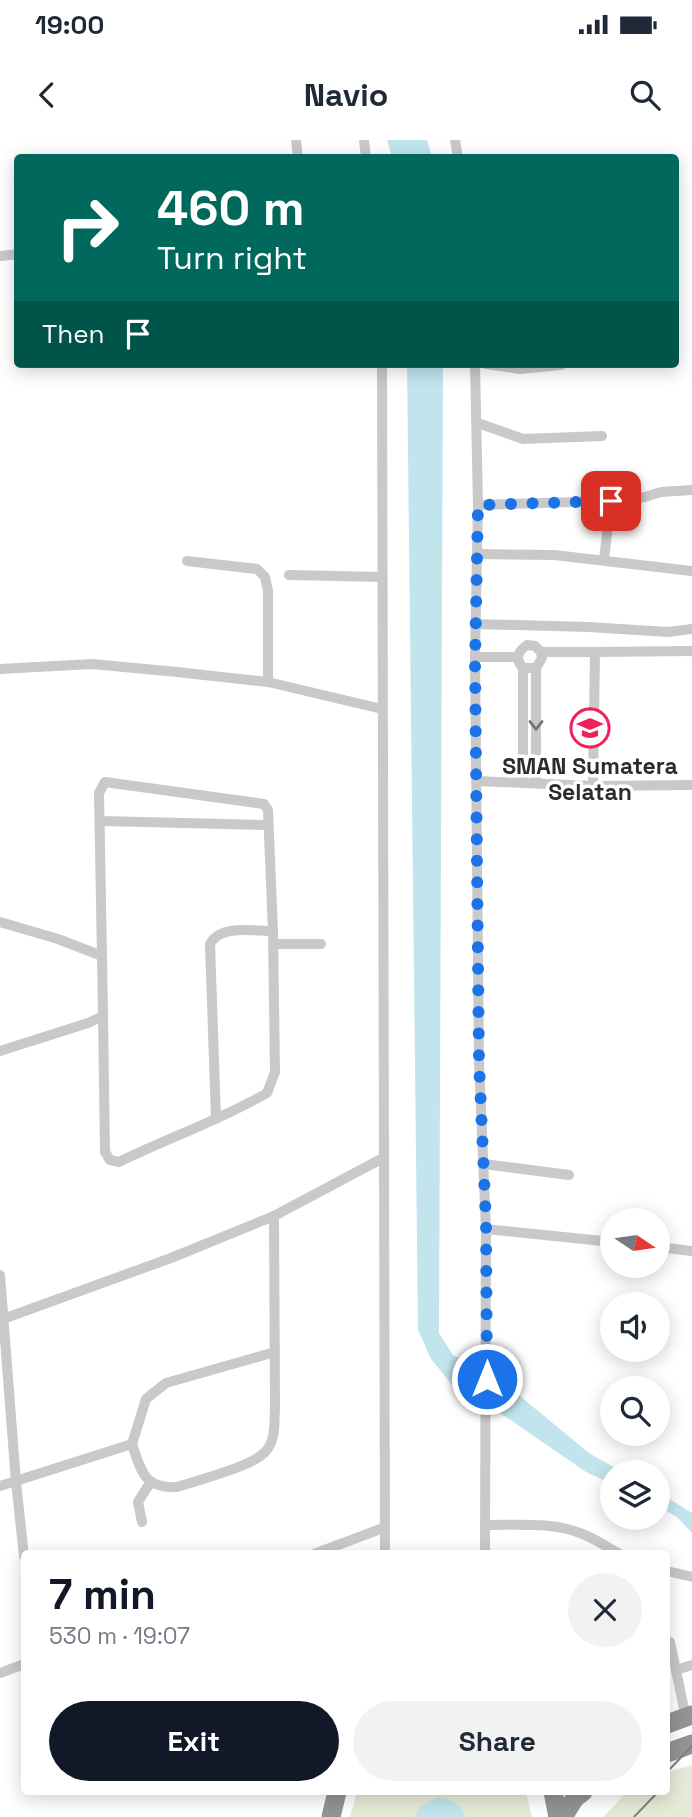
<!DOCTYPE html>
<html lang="en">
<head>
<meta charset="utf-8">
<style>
	:root { --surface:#fff; --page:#f2f2f3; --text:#1f2937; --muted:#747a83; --accent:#111827 }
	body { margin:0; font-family:"Space Grotesk",sans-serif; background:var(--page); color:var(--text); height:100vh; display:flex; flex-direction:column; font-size:26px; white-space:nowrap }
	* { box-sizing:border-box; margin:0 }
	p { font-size:23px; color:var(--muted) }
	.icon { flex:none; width:38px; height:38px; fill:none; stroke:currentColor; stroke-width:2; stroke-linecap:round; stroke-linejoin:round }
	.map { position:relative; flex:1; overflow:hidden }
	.details { position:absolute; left:21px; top:1410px; width:649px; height:245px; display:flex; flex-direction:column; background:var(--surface); border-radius:7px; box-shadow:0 4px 18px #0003 }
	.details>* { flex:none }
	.banner { position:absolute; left:14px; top:14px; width:665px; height:214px; border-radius:7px; box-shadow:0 4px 18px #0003; background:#00695c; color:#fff; overflow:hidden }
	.needle { width:46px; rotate:103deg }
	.fabs { position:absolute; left:600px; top:1068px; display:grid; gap:14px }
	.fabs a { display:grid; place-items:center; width:70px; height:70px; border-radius:50%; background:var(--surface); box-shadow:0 4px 18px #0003; font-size:35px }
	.pin { position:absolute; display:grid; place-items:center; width:60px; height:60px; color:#fff; margin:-30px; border-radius:14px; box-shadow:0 4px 10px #0006 }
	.me { position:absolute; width:77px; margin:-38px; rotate:0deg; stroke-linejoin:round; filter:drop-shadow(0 0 5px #0008) }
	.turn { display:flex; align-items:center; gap:24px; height:147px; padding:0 28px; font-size:32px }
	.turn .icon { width:91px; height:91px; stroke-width:2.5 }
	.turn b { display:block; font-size:49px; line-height:60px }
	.then { display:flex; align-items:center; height:66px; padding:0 28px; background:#0003; gap:14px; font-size:26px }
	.round { display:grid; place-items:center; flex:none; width:74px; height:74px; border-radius:37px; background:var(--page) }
	.head { display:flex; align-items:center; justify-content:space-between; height:119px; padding:0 28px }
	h1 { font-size:42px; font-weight:700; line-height:52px; color:var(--accent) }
	.primary-button { display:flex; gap:14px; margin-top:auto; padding:14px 28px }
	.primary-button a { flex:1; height:80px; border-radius:42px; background:var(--accent); color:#fff; font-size:28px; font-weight:700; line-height:80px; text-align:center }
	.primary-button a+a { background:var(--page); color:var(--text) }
	.status { display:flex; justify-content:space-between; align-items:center; height:49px; padding:0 35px; background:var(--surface); direction:ltr }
	.status svg { height:19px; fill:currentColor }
	header { display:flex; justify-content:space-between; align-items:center; height:91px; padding:0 28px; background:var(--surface); font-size:32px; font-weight:700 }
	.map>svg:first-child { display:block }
	.green { fill:#e6ebd8 }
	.water { fill:#c2e5ed }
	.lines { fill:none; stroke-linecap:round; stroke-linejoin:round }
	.street { stroke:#c9c9c9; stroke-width:10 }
	.highway { stroke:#939393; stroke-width:19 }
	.tram { stroke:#818181; stroke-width:2 }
	.oneway { stroke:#737373 }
	.route { stroke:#1a73e8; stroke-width:12; stroke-dasharray:0 21.6 }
	.labels { text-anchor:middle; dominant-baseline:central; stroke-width:7; stroke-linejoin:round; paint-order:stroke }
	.poi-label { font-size:23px; font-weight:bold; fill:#2c2c2c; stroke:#fff }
</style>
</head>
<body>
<div class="status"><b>19:00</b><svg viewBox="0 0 49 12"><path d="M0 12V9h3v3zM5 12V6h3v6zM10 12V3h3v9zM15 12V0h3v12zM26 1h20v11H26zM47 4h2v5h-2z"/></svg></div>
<header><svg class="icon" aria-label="back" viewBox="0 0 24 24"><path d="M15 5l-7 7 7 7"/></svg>Navio<svg class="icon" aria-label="search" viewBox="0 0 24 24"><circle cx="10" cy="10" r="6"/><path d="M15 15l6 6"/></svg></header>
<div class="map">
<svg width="692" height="1677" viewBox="0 0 692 1677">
	<rect width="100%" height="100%" fill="#fff"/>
	<g class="green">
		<path d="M692,1625V1677H603L627,1652H667V1632Z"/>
		<path d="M357,1652H526L532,1677H350Z"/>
	</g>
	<g class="water">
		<path d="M387,0H427L432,17H392Z"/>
		<path d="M407,224H443L439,1193L453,1215L503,1242L589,1313L622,1332H612V1344L586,1332L509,1279L454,1247L431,1219L418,1190Z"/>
		<path d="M658,1352L692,1373V1393L677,1377L658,1366Z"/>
		<path d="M437,1658C452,1659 460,1664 466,1677H414L421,1666Z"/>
	</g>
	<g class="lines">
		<g class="street">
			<path d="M296,0L298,18"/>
			<path d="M364,0L366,18"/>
			<path d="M455,0L458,18"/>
			<path d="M0,116L18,114"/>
			<path d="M382,224L385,1414"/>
			<path d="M475,224L478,365L475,517L479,922L486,1089L485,1414"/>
			<path d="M486,224L520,229L561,225"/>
			<path d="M478,283L523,299L602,296"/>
			<path d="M611,361L645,357L661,352L692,350"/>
			<path d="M478,365L611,361L604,419"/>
			<path d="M478,414L554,415L692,431"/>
			<path d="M187,421L257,429L265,437L268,451V542"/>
			<path d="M289,435L382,437"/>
			<path d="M475,484L589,487L668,492L692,489"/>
			<path d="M595,512L692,511"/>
			<path d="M475,517H517"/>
			<path d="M536,528V642"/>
			<path d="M0,529L92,524L177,532L268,542L382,569"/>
			<path d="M477,641L593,646L595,512H541L535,506L527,505C517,512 515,519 523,528H536L542,518L541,512"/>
			<path d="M523,641V528"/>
			<path d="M593,646L692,645"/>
			<path d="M101,681L268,685"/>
			<path d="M0,782L58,799L102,816L103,876L88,883L0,911"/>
			<path d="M274,804H321"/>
			<path d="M102,816L99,653L105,642L264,664L268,670L273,791L275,932L267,953C220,980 168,998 119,1022L110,1020L105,1012L103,876"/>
			<path d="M216,979L210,804C221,784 253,791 273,791"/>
			<path d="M484,1024L569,1035"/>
			<path d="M486,1089L612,1102"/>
			<path d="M658,1107L692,1111"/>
			<path d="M0,1135L16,1342L24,1416"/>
			<path d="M0,1180L171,1118L274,1076L383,1018"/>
			<path d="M132,1304L146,1259L166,1243L275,1212"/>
			<path d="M0,1346L132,1304C141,1331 144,1349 177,1347C198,1340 251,1327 265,1312C276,1301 274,1283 275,1269L274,1076"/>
			<path d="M142,1382L138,1362L150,1343"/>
			<path d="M486,1385C516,1385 551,1382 580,1393C594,1398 607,1407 620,1414"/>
			<path d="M314,1414L383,1388"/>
			<path d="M667,1431L692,1437"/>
			<path d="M670,1502L686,1578"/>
			<path d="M676,1530L692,1525"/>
			<path d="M0,1533L24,1524"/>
		</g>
		<g class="highway">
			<path d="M667,1584L692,1575"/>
			<path d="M667,1613L692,1604"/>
			<path d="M553,1652L558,1677"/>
			<path d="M331,1677L337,1652"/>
			<path d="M563,1677L575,1658L583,1652"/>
		</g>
		<g class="tram">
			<path d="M667,1632L692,1606"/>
			<path d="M634,1677L658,1652"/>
		</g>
	</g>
	<defs><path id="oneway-chevron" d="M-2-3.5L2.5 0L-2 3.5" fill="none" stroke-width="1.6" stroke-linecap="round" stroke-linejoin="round" transform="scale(1.75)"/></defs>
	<use class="oneway" href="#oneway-chevron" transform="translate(536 585) rotate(90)"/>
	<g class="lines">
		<path class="route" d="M487,1239L486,1082L479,922L475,524L478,365L611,361"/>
	</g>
	<defs>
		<g id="school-ring" transform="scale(2.0125)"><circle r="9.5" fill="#fff" stroke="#f1205a" stroke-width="1.5"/><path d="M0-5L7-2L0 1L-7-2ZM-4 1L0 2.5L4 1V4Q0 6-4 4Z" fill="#f1205a"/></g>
	</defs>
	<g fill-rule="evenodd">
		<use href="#school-ring" x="590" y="588"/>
	</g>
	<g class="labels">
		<g class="poi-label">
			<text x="590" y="626">SMAN Sumatera<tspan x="590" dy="26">Selatan</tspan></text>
		</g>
	</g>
</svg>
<div class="fabs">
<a><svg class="needle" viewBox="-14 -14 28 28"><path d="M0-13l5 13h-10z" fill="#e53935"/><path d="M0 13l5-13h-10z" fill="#747a83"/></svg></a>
<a><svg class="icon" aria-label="sound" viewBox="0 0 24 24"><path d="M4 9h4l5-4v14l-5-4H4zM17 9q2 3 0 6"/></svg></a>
<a><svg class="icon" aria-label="search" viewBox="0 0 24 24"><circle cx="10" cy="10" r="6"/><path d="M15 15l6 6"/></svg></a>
<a><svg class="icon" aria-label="layers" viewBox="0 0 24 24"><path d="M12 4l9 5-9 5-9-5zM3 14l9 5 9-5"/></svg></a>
</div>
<div class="pin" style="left:611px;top:361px;background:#d93025"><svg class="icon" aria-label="arrive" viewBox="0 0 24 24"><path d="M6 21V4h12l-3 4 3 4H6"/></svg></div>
<svg class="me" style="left:487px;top:1239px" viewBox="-20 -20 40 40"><circle r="17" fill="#1a73e8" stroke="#fff" stroke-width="3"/><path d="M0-11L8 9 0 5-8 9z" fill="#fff"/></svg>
<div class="banner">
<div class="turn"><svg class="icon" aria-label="right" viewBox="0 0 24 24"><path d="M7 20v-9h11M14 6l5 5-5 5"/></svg><div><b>460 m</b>Turn right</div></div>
<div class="then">Then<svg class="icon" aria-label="arrive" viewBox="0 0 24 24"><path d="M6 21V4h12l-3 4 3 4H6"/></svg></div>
</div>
<section class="details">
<div class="head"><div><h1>7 min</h1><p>530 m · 19:07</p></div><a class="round"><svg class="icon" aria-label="close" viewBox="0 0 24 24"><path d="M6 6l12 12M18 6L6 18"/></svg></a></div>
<div class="primary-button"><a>Exit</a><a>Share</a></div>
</section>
</div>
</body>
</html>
